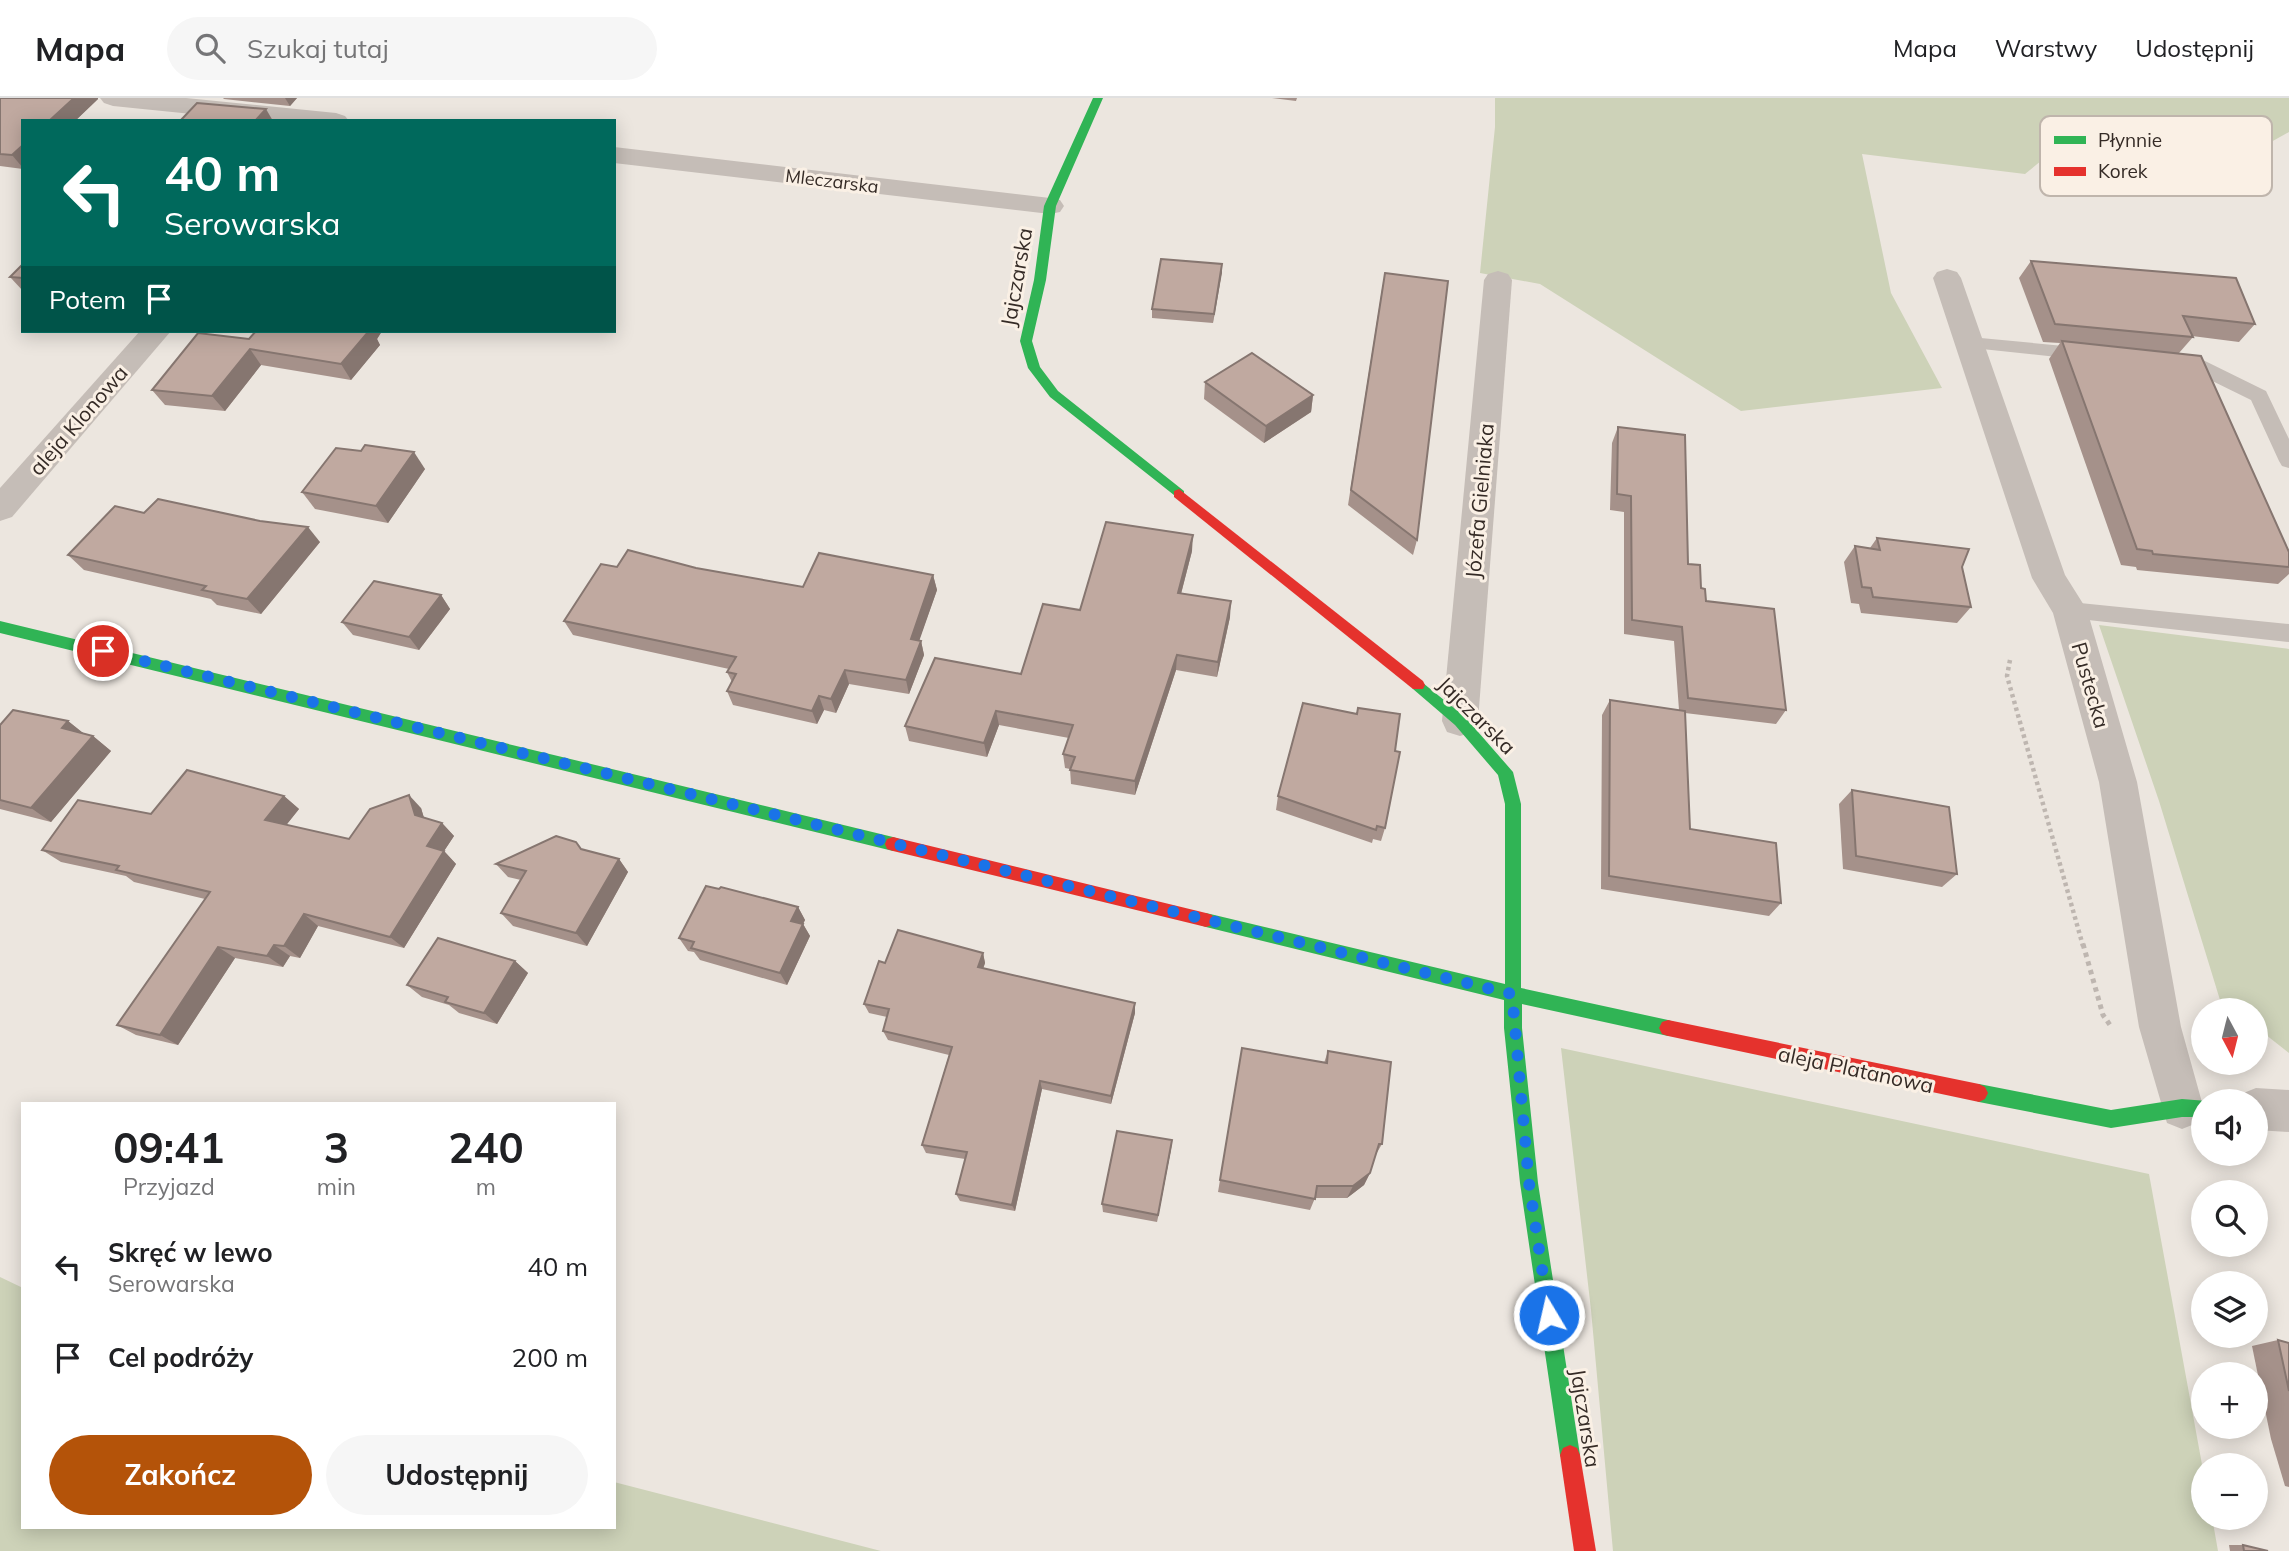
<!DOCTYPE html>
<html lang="pl">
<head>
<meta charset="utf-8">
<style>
	:root { --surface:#fff; --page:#f6f6f6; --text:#202124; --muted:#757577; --line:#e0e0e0; --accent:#b45309 }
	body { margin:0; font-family:Mulish,sans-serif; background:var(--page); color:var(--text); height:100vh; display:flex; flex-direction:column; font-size:26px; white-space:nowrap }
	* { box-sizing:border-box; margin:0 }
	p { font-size:23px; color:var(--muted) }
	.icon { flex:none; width:38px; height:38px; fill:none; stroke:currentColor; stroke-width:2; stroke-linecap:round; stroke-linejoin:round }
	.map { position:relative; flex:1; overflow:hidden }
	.side { position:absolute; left:21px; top:1004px; width:595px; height:427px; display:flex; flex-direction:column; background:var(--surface); border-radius:0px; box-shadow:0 4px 18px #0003 }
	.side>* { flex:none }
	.hud { position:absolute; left:21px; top:21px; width:595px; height:214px; border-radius:0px; box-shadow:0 4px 18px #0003; background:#00695c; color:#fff; overflow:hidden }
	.needle { width:46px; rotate:173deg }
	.tools { position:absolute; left:2191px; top:900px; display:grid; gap:14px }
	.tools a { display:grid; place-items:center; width:77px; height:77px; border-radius:50%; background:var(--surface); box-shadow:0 4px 18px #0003; font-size:35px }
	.pin { position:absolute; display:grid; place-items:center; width:60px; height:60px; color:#fff; margin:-30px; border:4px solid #fff; border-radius:50%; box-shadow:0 2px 7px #0007 }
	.me { position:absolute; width:77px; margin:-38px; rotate:351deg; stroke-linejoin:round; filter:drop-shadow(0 0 5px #0008) }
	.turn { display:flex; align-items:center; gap:24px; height:147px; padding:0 28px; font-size:32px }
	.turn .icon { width:91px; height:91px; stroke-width:2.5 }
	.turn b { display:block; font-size:49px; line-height:60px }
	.then { display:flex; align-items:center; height:66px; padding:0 28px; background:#0003; gap:14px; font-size:26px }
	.eta { display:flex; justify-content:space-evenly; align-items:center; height:119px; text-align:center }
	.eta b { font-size:42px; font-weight:700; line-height:49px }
	.button { display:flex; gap:14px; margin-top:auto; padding:14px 28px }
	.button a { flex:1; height:80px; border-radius:42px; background:var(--accent); color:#fff; font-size:28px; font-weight:700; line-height:80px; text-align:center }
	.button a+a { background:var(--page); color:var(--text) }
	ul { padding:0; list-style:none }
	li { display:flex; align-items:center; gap:21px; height:91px; padding:0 28px }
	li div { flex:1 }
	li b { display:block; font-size:26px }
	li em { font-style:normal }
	header { display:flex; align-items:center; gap:42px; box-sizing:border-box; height:98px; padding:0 35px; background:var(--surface); border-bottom:2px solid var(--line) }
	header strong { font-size:33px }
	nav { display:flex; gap:38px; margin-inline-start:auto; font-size:24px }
	.search { width:490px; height:63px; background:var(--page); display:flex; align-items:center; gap:18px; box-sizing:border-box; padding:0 24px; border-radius:38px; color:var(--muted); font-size:26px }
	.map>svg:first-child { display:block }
	.green { fill:#cdd2b8 }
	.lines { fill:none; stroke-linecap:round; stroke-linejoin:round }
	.path-far1 { stroke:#beb6b0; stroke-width:4.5; stroke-dasharray:3.5 3.5; stroke-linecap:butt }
	.path { stroke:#beb6b0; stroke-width:5; stroke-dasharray:4.5 4.5; stroke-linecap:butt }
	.lane { fill:#c5bdb7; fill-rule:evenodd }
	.street { fill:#c5bdb7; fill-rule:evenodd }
	.fast { fill:#30b455; fill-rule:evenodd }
	.jam { fill:#e5322d; fill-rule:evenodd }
	.wall { fill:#a5918a }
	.shaded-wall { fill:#867670 }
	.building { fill:#c0a9a0; stroke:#867670; stroke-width:2 }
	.route { stroke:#1a73e8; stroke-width:12; stroke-dasharray:0 21.6 }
	.labels { text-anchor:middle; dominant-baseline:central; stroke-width:6; stroke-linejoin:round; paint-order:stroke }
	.far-street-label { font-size:18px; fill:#352b26; stroke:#faf0e5 }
	.street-label { font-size:21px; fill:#352b26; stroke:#faf0e5 }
	.key { fill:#faf0e5; stroke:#bfb5ac; stroke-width:2 }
	.key-label { font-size:19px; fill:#352b26 }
</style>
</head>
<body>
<header>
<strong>Mapa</strong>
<div class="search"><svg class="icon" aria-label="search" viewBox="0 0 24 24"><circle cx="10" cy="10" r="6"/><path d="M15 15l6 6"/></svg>Szukaj tutaj</div>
<nav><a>Mapa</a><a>Warstwy</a><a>Udostępnij</a></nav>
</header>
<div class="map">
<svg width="2289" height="1453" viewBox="0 0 2289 1453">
	<rect width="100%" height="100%" fill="#ece6df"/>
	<g class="green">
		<path d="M1495,0H2289V34L2262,49L2074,36L2025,76L1862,56L1891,195L1942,290L1741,313L1540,186L1480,175L1495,29Z"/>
		<path d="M2099,527L2289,551V955L2256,929V912H2233L2220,902L2159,703Z"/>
		<path d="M1561,950L2149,1076L2203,1372V1419H2212L2218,1453H1613L1591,1212Z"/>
		<path d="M0,1179L23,1190V1430H614V1384L881,1453H0Z"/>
	</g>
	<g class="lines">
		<path class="path-far1" d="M2010,562L2007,578L2083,848"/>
		<path class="path" d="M2083,846L2103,917L2110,927"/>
		<g class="lane">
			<path d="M1970,239L2085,250L2092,252L2094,256L2092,260L2085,262L1963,249L1961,245L1963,241Z"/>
			<path d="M2177,259L2203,262L2266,293L2289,341V370L2282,368L2279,363L2251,302L2192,273L2170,269L2167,265L2170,261Z"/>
			<path d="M2070,504L2289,526V544L2070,520L2062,518L2059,512L2062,506Z"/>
		</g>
		<g class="street">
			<path d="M100,0H186L336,15L345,18L349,23H260L113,8L104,5Z"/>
			<path d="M614,49L1050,100L1060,102L1064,108L1060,114L1050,116L614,65Z"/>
			<path d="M1947,171L1957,174L1961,180L2065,477L2087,512L2137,684L2181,929L2203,1008L2197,1025L2182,1031L2167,1025L2139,929L2099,684L2053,515L2032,480L1933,180L1937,174Z"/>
			<path d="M1498,173L1508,176L1512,182L1478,623L1473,634L1460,638L1447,634L1442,623L1484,182L1488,176Z"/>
			<path d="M140,233H171L12,419L0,423V390Z"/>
			<path d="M2256,990L2289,992V1034L2256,1032V1003H2238L2241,996Z"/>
		</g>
		<g class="fast">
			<path d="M1093,0H1103L1056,108L1046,182L1032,243L1040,269L1058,293L1184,393V399L1179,401L1050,299L1028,270L1020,243L1034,182L1044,108Z"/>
			<path d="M0,523L893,739L899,741L901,746L899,751L893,753L0,535Z"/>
			<path d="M1418,581L1465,619L1513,674L1521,706V890L1668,922L1674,924L1677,930L1674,936L1668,938L1522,906V930L1538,1085L1580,1357L1577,1364L1570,1367L1563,1364L1560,1357L1520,1085L1504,930V902L1206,829L1200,827L1198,822L1200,817L1206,815L1505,886V706L1498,677L1455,627L1413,591L1411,587L1413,583Z"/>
			<path d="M1979,986L2111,1012L2182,1001L2207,1003H2203V1019H2182L2111,1030L1979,1004L1973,1001L1970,995L1973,989Z"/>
		</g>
		<g class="jam">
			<path d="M1179,391L1423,583L1425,587L1423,591H1413L1174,399V393Z"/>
			<path d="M893,739L1206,815L1212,817L1214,822L1212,827L1206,829L893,753L887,751L885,746L887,741Z"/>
			<path d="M1668,922L1979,986L1985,989L1988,995L1985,1001L1979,1004L1668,938L1662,936L1659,930L1662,924Z"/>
			<path d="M1570,1347L1577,1350L1580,1357L1596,1453H1574L1560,1357L1563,1350Z"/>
		</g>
	</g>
	<g class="wall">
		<path d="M0,0L98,1L75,23H23V71L0,68Z"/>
		<path d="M223,0H297L290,8L224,1Z"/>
		<path d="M1272,0H1297L1296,3Z"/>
		<path d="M2031,163L2255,226L2239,244L2192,238L2193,239L2179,255L2289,454V476L2278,486L2137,472L2136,469L2121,467L2049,261L2060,245L2043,244L2019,180Z"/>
		<path d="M23,166V193L10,179Z"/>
		<path d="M1222,166L1213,225L1152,220V211Z"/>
		<path d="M1382,191L1417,442L1413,457L1348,407Z"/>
		<path d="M256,233H382L377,241L380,247L351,282L261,267L225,313L165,307L152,292L249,241Z"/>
		<path d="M1205,284L1313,297L1311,314L1264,345L1204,301Z"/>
		<path d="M1618,329L1701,490L1706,503L1786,612L1776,626L1685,615L1690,731L1781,805L1769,818L1601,791L1602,617L1610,602L1679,612L1674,543L1624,536V414L1610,412L1612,345Z"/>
		<path d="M361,353L425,371L388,425L315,411L302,394Z"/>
		<path d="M144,415L320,444L261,516L217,507L211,501L84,472L68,457Z"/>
		<path d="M1877,440L1962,469L1971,509L1957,525L1861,515L1859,506L1851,505L1844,464L1855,448L1870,450Z"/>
		<path d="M1192,453L1181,496L1230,519L1217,579L1176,572L1135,697L1071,686L1070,671L1065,670L1063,656L1069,640L999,627L987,659L909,643L905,628L1021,576L1080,512Z"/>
		<path d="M617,469L696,470L803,489L933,477L937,492L919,542L921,543L924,557L909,596L849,586L836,615L824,612L817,626L733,607L727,593L732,584L727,574L729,571L573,537L564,523Z"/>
		<path d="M441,497L450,511L419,552L353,537L342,524Z"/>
		<path d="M68,623L85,637L93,638L111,653L51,724L0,711V627Z"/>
		<path d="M1852,692L1957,776L1942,789L1843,771L1839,706Z"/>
		<path d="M284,698L299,711L286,727L349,741L421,710L424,720L442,725L454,738L444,753L456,766L404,850L318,828L300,860L290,858L283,869L235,860L178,947L136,937L117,927L205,801L134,784L126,778L61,764L42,752L151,716Z"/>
		<path d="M1278,698L1385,730L1381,743L1373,741L1372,745L1276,712Z"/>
		<path d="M582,751L619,761L628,774L587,848L513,828L501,815L521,782L508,779L496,766Z"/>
		<path d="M798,809L805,822L803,826L810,838L787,887L700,862L694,854L688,853L679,840Z"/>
		<path d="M983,855L985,865L983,871L1135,915L1111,1006L1042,991L1015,1113L960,1103L956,1096L965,1061L926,1055L922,1047L949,957L888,942L883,933L887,919L869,915L864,906L885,865Z"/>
		<path d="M515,863L528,875L497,926L459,915L449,907L422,899L407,887Z"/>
		<path d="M1242,950L1324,965L1328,953L1382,1046L1375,1058L1370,1075L1364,1087L1347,1100H1315L1310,1112L1218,1094Z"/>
		<path d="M1172,1042L1171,1051L1157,1124L1103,1114L1102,1106Z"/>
		<path d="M2278,1242L2289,1245V1389L2285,1388L2271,1341L2252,1248Z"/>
		<path d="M2229,1447H2243L2268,1453H2230Z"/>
	</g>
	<g class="shaded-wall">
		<path d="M74,0H98V1L75,23H49Z"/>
		<path d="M285,0H297L290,8Z"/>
		<path d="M266,11L273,23H255Z"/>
		<path d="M23,47V70L12,57Z"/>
		<path d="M1222,166V175L1213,225L1214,216Z"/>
		<path d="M366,233H382L377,241L380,247L351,282L341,266Z"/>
		<path d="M250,251L261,267L225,313L212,298Z"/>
		<path d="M1313,297L1311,314L1264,345L1266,328Z"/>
		<path d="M414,354L425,371L388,425L376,408Z"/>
		<path d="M308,429L320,444L261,516L247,501Z"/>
		<path d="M1193,437L1192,453L1177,511L1178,495Z"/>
		<path d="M933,477L937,492L915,555L911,541Z"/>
		<path d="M441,497L450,511L419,552L409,539Z"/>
		<path d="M1231,503L1230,519L1217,579L1218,564Z"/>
		<path d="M921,543L924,557L909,596L906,582Z"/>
		<path d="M1177,557L1176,572L1135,697V683Z"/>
		<path d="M845,572L849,586L836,615L831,601Z"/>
		<path d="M819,598L824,612L817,626L812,613Z"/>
		<path d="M996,613L999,627L987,659L984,645Z"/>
		<path d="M68,623L87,638L62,630Z"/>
		<path d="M93,638L111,653L51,724L31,710Z"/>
		<path d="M409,697L421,710L427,730L415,717Z"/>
		<path d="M284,698L299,711L280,735L265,722Z"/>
		<path d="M442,725L454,738L444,753L456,766L404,850L390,839L427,748Z"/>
		<path d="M619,761L628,774L587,848L576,835Z"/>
		<path d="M798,809L805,822L798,836L791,823Z"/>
		<path d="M304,816L318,828L300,860L284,848Z"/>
		<path d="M803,826L810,838L787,887L780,875Z"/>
		<path d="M274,847L290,858L283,869L267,858Z"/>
		<path d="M218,849L235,860L178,947L160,937Z"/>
		<path d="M983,855L985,865L980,879L978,869Z"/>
		<path d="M515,863L528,875L497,926L484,915Z"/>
		<path d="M1135,905V915L1111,1006V998Z"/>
		<path d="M1040,983L1042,991L1015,1113L1012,1107Z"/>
		<path d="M1172,1042L1171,1051L1157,1124L1158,1117Z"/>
		<path d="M1370,1075L1364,1087L1347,1100L1353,1088Z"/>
	</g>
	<g class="building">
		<path d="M0,0H74L49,23H23V47L12,57L0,56Z"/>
		<path d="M197,5L266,11L255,23H180Z"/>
		<path d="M1161,161L1222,166L1214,216L1152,211Z"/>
		<path d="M2031,163L2236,180L2255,226L2183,218L2193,239L2055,226Z"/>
		<path d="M23,166V180L10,179Z"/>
		<path d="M1385,175L1448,183L1417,442L1351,392Z"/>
		<path d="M256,233H369L341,266L250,251L212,298L152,292L198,235L249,241Z"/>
		<path d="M2062,243L2201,258L2289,454V469L2153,456L2152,453L2137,451Z"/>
		<path d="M1252,255L1313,297L1266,328L1205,284Z"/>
		<path d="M1618,329L1685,337L1688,466L1700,467L1701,490L1705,491L1706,503L1774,511L1786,612L1688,600L1682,529L1632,522L1631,398L1617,396Z"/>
		<path d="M365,347L414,354L376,408L302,394L336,350L361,353Z"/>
		<path d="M158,401L260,423L308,429L247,501L202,492L206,488L68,457L115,408L144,415Z"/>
		<path d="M1106,424L1193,437L1178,495L1231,503L1218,564L1177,557L1135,683L1070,672L1075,659L1063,656L1073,627L996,613L984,645L905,628L935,560L1021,576L1043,506L1080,512Z"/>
		<path d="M1877,440L1969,451L1962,469L1971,509L1873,499L1871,490L1862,489L1855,448L1880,452Z"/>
		<path d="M628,452L696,470L803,489L819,455L933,477L911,541L921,543L906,582L845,572L831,601L819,598L812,613L727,593L736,576L727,574L736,559L564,523L601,466L617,469Z"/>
		<path d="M374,483L441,497L409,539L342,524Z"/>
		<path d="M1610,602L1685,613L1690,731L1776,745L1781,805L1609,778Z"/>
		<path d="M1303,605L1357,616L1358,610L1400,616L1395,653L1400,654L1385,730L1377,728L1376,732L1278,698Z"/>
		<path d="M13,612L68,623L62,630L93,638L31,710L0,702V627Z"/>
		<path d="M187,672L284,698L265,722L349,741L370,711L409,697L415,717L442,725L427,748L444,753L390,839L304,816L284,848L274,847L267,858L218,849L160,937L117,927L210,794L116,772L119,768L42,752L78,702L151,716Z"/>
		<path d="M1852,692L1949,709L1957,776L1856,758Z"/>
		<path d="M556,738L576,744L581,751L619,761L576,835L501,815L526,773L496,766Z"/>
		<path d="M706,788L719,791L721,789L798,809L791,823L803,826L780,875L691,850L694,844L679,840Z"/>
		<path d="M898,832L983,855L978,869L1135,905L1111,998L1040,983L1012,1107L956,1096L967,1054L922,1047L952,949L883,933L889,911L864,906L879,863L885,865Z"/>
		<path d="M438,840L515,863L484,915L445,904L448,899L407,887Z"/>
		<path d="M1242,950L1327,965L1328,953L1391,964L1382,1046H1379L1370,1075L1353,1088H1317L1315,1101L1220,1082Z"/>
		<path d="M1117,1033L1172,1042L1158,1117L1102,1106Z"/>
		<path d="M2278,1242L2289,1245V1293Z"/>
		<path d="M2243,1447L2268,1453H2244Z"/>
	</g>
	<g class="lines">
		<path class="route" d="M103,553L1512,896L1529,1085L1549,1217"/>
	</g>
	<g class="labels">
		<g class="far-street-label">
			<text transform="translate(832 83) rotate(7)">Mleczarska</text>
		</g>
		<g class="street-label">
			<text transform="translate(1016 179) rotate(-80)">Jajczarska</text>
			<text transform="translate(78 322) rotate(-49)">aleja Klonowa</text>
			<text transform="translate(1479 403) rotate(-85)">Józefa Gielniaka</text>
			<text transform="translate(2091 587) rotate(74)">Pustecka</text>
			<text transform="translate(1477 617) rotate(45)">Jajczarska</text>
			<text transform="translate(1856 971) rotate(12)">aleja Platanowa</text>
			<text transform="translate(1586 1320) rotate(81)">Jajczarska</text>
		</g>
	</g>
	<rect x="2040" y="18" width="232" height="80" rx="10" class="key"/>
	<rect x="2054" y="38" width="32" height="8" fill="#30b455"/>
	<rect x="2054" y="69" width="32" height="9" fill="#e5322d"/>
	<g class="key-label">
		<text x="2098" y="49">Płynnie</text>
		<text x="2098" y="80">Korek</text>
	</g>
</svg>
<div class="tools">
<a><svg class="needle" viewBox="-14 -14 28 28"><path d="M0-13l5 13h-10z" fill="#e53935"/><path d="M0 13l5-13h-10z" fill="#757577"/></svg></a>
<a><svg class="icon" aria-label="sound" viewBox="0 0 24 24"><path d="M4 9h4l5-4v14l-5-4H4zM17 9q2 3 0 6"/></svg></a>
<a><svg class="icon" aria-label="search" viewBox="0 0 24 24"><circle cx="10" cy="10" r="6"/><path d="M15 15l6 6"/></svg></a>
<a><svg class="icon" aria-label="layers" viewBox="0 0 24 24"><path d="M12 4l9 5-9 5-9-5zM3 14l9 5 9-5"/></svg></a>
<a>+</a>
<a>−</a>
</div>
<div class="pin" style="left:103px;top:553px;background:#d93025"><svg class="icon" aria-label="arrive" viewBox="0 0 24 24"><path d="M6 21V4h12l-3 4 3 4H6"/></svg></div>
<svg class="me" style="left:1549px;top:1217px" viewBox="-20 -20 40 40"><circle r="17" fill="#1a73e8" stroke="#fff" stroke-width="3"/><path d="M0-11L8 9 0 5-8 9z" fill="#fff"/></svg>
<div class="hud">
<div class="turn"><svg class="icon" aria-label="left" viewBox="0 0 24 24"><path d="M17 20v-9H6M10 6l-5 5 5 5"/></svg><div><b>40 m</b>Serowarska</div></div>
<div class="then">Potem<svg class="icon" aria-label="arrive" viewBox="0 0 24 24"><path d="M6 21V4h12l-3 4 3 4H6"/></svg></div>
</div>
<section class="side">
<div class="eta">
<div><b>09:41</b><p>Przyjazd</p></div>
<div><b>3</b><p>min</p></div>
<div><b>240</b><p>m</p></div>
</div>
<ul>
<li><svg class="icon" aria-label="left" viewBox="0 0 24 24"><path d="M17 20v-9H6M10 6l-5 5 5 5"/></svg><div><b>Skręć w lewo</b><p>Serowarska</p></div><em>40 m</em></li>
<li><svg class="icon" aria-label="arrive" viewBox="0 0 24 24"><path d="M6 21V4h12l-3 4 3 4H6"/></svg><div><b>Cel podróży</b></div><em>200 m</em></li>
</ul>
<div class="button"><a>Zakończ</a><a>Udostępnij</a></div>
</section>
</div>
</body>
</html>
